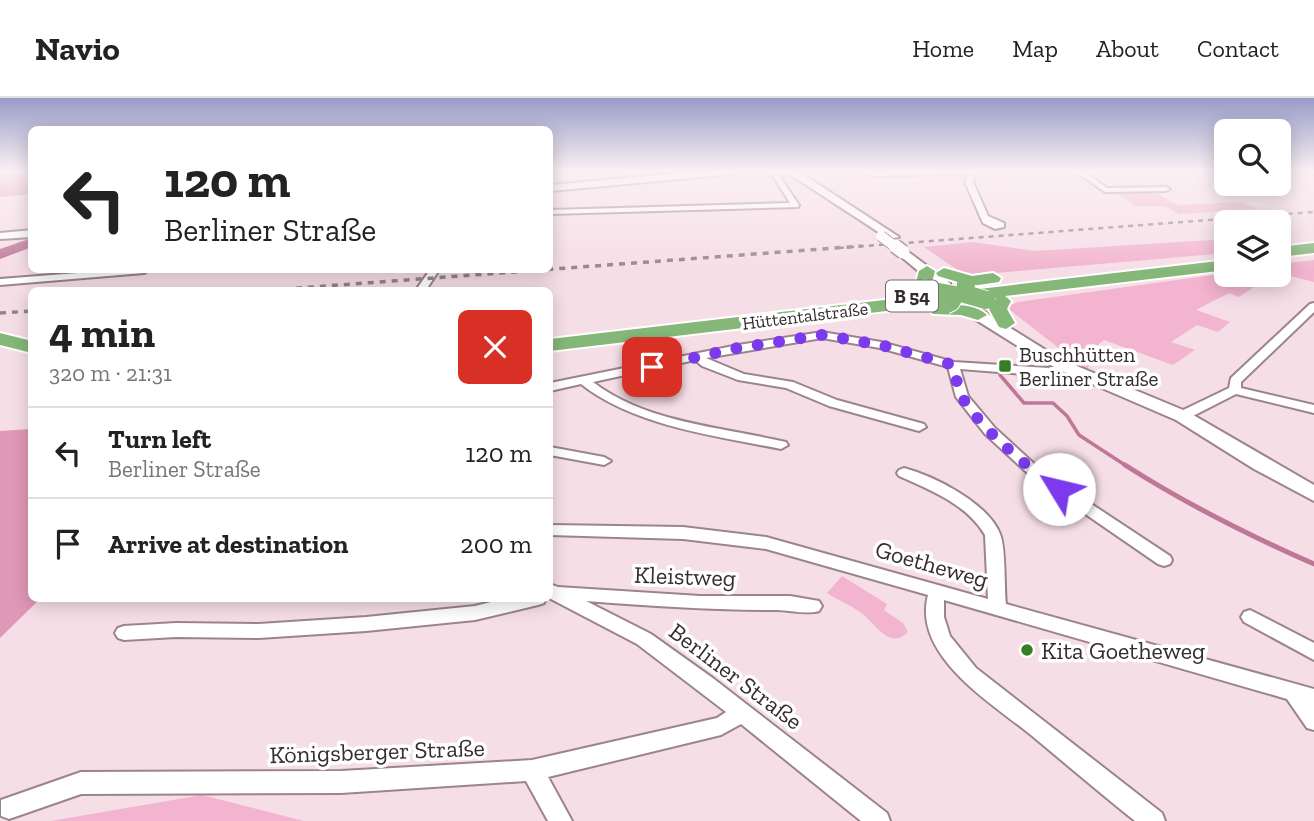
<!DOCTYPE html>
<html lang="en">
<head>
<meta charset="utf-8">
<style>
	:root { --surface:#fff; --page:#f2f2f2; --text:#222; --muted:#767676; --line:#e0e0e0 }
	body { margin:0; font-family:"Zilla Slab",serif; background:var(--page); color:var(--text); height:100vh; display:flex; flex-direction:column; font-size:26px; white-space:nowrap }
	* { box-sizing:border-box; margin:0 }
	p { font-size:23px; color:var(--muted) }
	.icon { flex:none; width:38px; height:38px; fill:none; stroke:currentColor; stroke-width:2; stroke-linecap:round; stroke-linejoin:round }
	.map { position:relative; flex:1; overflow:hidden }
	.details { position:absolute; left:28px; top:189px; width:525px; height:315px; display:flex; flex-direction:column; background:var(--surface); border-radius:10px; box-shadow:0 4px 18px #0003 }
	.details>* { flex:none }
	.top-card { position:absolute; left:28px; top:28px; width:525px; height:147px; border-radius:10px; box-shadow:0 4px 18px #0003; background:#fff; color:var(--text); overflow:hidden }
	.fabs { position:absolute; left:1214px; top:21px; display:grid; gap:14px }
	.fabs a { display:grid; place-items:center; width:77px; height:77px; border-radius:10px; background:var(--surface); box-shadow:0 4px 18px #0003; font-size:35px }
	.pin { position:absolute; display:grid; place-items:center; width:60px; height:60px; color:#fff; margin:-30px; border-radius:14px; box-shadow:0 4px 10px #0006 }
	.me { position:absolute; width:77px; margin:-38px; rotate:306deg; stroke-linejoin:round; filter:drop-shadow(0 0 5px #0008) }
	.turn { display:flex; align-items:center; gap:24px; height:147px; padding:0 21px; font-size:32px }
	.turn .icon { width:91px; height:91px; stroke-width:2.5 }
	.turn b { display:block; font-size:49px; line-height:60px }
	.round { display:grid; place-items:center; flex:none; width:74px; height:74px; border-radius:10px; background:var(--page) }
	.summary { display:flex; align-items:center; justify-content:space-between; height:119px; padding:0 21px }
	h1 { font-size:42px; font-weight:700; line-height:52px }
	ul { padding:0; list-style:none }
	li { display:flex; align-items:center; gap:21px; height:91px; padding:0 21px; border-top:2px solid var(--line) }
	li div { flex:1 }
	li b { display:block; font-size:26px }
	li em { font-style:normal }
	header { display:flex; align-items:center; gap:42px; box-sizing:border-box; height:98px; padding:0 35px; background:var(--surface); border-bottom:2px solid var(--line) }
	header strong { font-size:33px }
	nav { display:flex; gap:38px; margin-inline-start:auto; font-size:24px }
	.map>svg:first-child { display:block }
	.green { fill:#f2b4ce }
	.forest { fill:#e198b7 }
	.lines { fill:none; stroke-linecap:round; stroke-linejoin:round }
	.stream-far1 { stroke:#be7797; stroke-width:3.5 }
	.stream { stroke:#be7797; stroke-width:5 }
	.river { fill:#be7797; fill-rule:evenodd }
	.street-casing { stroke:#9b848d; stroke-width:4 }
	.secondary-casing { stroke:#9b848d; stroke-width:4 }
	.highway-casing { stroke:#fff; stroke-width:4 }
	.street { fill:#fff; fill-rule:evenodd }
	.secondary { fill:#fff; fill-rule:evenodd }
	.highway { fill:#85b779; fill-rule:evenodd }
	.rail-far1 { stroke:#94848a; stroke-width:2.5; stroke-dasharray:5 5; stroke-linecap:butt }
	.rail { stroke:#94848a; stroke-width:3.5; stroke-dasharray:6 6; stroke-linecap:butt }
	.secondary-bridge-far1-casing { stroke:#9b848d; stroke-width:12; stroke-linecap:butt }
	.secondary-bridge-casing { stroke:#9b848d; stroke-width:16; stroke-linecap:butt }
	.highway-bridge-casing { stroke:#fff; stroke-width:20; stroke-linecap:butt }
	.secondary-bridge-far1 { stroke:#fff; stroke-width:10 }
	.secondary-bridge { stroke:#fff; stroke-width:13 }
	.highway-bridge { stroke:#85b779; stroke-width:18 }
	.route { stroke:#7c3aed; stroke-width:12; stroke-dasharray:0 21.6 }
	.poi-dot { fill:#367d23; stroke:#fff; stroke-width:2.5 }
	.labels { text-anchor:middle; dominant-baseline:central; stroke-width:7; stroke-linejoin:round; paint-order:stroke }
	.far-street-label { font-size:18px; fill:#352c30; stroke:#fff }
	.shield { fill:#fff; stroke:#726b6e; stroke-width:2 }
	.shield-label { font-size:19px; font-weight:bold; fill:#352c30 }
	.poi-label { font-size:21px; fill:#352c30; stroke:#fff; text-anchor:start }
	.near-street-label { font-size:24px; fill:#352c30; stroke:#fff }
	.near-poi-label { font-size:24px; fill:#352c30; stroke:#fff; text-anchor:start }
</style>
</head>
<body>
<header>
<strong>Navio</strong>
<nav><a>Home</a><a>Map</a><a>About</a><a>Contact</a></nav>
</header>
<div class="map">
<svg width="1314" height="723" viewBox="0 0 1314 723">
	<rect width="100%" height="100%" fill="#f6dee7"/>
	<g class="green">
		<path d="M1115,94H1155L1177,107L1242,104L1259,111L1179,116L1165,108H1136Z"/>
		<path d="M1227,141V155L973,177L959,173L924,149L972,144L1035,153Z"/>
		<path d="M1314,162V184L1279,175V166Z"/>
		<path d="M1227,175L1272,177L1239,199L1229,195L1196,212L1230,224L1218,234L1197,227L1171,244L1195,252L1173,267L1104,242L1085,257L1091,263L1087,272L1006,209L1018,204Z"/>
		<path d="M842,478L887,506L884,512L903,525L908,534C891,551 878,530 866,519C856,509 839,503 827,495Z"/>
		<path d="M202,697L304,723H51Z"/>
	</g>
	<g class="forest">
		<path d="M5,73H31V96L0,99V75Z"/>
		<path d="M31,331L32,500L40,501L0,540V333Z"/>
	</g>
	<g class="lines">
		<path class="stream-far1" d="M1000,277L1024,305H1053L1067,318L1079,337L1128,369"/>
		<path class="stream" d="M1125,367C1186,406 1248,437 1314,466"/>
		<path class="river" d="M32,140V149L0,161V151Z"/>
		<g class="street-casing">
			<g id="street">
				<path d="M770,73H776L799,107L798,109L550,116V112L790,105Z"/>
				<path d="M975,73L973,84L988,118L1004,125V129L995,131L983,125L965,84L968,76L872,78L869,76L872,74Z"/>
				<path d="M1075,73H1083L1107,90L1166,89L1170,91L1166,93L1105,94Z"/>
				<path d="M1301,73H1314V76Z"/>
				<path d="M116,172H149L144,175L0,187V181Z"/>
				<path d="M430,172H439L426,192H416Z"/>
				<path d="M1314,205V214L1241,284V290L1314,307V315L1236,296L1187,321H1177L1176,318L1177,315L1229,290L1231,280L1310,206Z"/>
				<path d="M822,234L881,244L954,264L1049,270L1066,265L1070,267V271L1050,278L960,271L968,298L995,330L1043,374L1170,458L1172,462L1170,466L1164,468L1158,466L1033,380L985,336L956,299L948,269L880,250L822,240L706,260L744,276L793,284L837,302L924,326L926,329L919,333L829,308L786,290L738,282L702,268L695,262L593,284C646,325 722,329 786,344L788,347L781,351C716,338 634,328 581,286L550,293V285L738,247Z"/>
				<path d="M550,349L604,359L611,363L604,367L550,357Z"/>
				<path d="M904,370C934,378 988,405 1000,436C1006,450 1004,489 1006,506L1314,591V632L1307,630L1287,601L944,502V519L950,538L976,570L1162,715L1165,723H1135C1100,695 1066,666 1031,637C992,605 912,558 928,497L766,451L683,441L550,437V427L683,429L766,439L988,501L985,437C967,406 930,392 899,378L897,375L899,372Z"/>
				<path d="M550,486L558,489L700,498H790L819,503L822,508L819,513C806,517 790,512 776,512C712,512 650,508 586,503L651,536L714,581L887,715L890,723H861L741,626L721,637L548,679L572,723H548L526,683L341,695L81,696L9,721L1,718V702L81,674L341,673L532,662L717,620L726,614L637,546L549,500Z"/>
				<path d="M507,500H546L544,505L538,507L475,522L366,533L259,540L176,539L124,542L118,540L115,535L118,530L124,528L176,525L259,526L366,519L475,508Z"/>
				<path d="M1250,512L1314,545V562L1244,524L1241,519L1244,514Z"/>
			</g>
		</g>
		<g class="secondary-casing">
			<g id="secondary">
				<path d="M703,73H739L734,76L550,93V87Z"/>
				<path d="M765,73H798L899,139L889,141L788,75L784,78Z"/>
				<path d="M32,132V139L0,141V135Z"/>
				<path d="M903,150L950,185V191H940L899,157L897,154Z"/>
				<path d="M964,201L1044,251L1072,266L1188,314L1314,387V403L1254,371L1176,322L1060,272L1032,257L973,220L957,205Z"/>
			</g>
		</g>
		<g class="highway-casing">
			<g id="highway">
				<path d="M1314,145V155L1279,159V149Z"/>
				<path d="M1227,162V172L1005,198L1011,203L1007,211L1015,225L1006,231L999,229L989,211L996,200L550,253V241Z"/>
				<path d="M927,168L935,173C932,187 926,199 910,195L907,191L916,184L919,173Z"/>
				<path d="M944,170L972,178L993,175L1001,180L999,184L971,188L938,178L936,175Z"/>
				<path d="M939,207C955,207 975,205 987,217L978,222L961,217L933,216L930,212Z"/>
				<path d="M0,235L32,243V255L0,247Z"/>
			</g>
		</g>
		<use href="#street" class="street"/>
		<use href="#secondary" class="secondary"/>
		<use href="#highway" class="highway"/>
		<path class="rail-far1" d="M839,150L1314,114"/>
		<g class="rail">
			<path d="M272,192L862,148"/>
			<path d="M0,215L32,213"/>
		</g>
		<g class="secondary-bridge-far1-casing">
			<path id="secondary-bridge-far1" d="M881,138L897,150"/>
		</g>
		<g class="secondary-bridge-casing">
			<path id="secondary-bridge" d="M895,148L903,154"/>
		</g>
		<g class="highway-bridge-casing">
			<g id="highway-bridge">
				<path d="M966,186L965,196L986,202"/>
				<path d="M922,191L955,197L951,204L945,207"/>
			</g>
		</g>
		<use href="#secondary-bridge-far1" class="secondary-bridge-far1"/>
		<use href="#secondary-bridge" class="secondary-bridge"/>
		<use href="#highway-bridge" class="highway-bridge"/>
	</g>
	<linearGradient id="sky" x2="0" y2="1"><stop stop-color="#979cc8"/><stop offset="0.42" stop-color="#fbf0f4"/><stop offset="1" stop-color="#fbf0f4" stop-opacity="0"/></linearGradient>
	<rect width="1314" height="174" fill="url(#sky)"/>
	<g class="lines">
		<path class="route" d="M652,269L738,250L822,237L881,247L953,267C956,277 957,290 962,299C980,330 1029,371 1059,391"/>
	</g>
	<g class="poi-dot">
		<rect x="998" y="261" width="14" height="14" rx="3.5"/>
		<circle cx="1027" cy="552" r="7"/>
	</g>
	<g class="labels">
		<g class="far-street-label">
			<text transform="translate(805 218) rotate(-7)">Hüttentalstraße</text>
		</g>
		<rect class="shield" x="886" y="182.5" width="52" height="31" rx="5"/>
		<g class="shield-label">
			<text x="912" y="198">B 54</text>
		</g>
		<g class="poi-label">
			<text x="1019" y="256">Buschhütten<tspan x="1019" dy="24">Berliner Straße</tspan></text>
		</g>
		<g class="near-street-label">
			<text transform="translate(932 466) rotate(16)">Goetheweg</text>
			<text transform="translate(685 478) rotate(2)">Kleistweg</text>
			<text transform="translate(736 578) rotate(37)">Berliner Straße</text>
			<text transform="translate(377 653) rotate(-2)">Königsberger Straße</text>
		</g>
		<g class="near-poi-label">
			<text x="1041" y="552">Kita Goetheweg</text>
		</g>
	</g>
</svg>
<div class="fabs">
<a><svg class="icon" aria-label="search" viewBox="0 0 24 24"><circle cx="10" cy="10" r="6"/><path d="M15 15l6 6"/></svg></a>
<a><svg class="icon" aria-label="layers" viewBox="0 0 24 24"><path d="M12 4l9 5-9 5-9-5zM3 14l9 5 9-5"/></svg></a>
</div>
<div class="pin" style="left:652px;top:269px;background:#d93025"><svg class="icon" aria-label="arrive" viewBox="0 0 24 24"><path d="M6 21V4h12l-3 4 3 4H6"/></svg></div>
<svg class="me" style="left:1059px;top:391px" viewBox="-20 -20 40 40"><circle r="19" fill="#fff"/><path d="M0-13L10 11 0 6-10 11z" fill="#7c3aed"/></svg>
<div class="top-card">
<div class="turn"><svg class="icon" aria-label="left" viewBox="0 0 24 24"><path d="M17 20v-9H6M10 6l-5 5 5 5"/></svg><div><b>120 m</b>Berliner Straße</div></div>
</div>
<section class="details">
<div class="summary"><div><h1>4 min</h1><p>320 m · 21:31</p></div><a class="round" style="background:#d93025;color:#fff"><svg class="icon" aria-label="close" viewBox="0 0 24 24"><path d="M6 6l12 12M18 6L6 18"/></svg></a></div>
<ul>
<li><svg class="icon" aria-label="left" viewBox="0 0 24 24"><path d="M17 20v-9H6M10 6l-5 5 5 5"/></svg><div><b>Turn left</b><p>Berliner Straße</p></div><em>120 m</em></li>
<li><svg class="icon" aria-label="arrive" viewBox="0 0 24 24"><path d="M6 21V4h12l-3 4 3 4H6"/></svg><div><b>Arrive at destination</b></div><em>200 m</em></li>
</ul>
</section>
</div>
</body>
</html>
